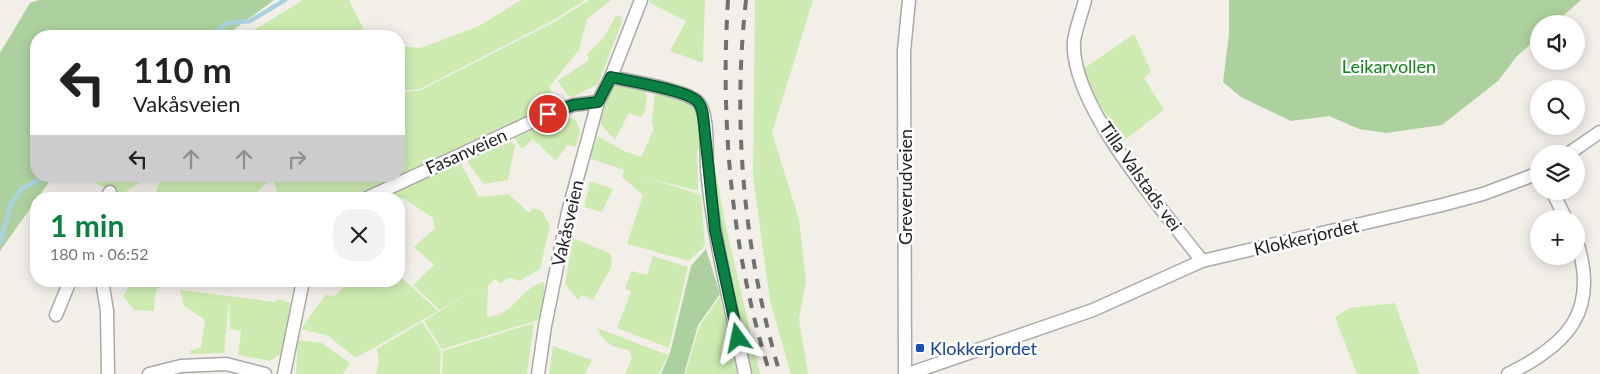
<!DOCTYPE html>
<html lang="en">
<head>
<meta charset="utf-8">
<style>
	:root { --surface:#fff; --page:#f2f2f2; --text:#222; --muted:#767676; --accent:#0b8043 }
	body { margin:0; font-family:Lato,sans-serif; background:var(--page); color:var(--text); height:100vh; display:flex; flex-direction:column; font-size:19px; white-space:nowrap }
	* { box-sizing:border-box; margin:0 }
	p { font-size:16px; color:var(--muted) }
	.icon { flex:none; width:28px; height:28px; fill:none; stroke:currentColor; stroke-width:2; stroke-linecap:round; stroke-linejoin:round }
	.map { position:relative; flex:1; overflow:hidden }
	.sheet { position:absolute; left:30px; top:192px; width:375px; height:95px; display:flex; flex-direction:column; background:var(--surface); border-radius:20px; box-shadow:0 2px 12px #0003 }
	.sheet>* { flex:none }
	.hud { position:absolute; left:30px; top:30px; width:375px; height:152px; border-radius:20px; box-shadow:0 2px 12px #0003; background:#fff; color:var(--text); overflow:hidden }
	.fabs { position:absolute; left:1530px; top:15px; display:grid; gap:10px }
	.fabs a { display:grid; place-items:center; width:55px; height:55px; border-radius:50%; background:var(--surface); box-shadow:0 2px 12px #0003; font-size:25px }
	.pin { position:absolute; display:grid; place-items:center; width:42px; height:42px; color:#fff; margin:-21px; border:2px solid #fff; border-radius:50%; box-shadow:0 1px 5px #0007 }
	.me { position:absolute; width:55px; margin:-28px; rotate:348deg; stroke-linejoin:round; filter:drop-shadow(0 0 4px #0008) }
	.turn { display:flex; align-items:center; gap:18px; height:105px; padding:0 20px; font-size:22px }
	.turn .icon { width:65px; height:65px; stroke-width:2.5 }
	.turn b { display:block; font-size:35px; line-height:42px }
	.lanes { display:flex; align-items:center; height:48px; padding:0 20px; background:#0003; justify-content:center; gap:25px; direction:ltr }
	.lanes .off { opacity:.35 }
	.round { display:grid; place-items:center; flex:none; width:52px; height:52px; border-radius:20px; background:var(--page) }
	.headline { display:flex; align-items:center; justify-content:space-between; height:85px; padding:0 20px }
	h1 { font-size:30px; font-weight:700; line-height:38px; color:var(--accent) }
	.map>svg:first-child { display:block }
	.grass { fill:#cdebb0 }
	.forest { fill:#add19e }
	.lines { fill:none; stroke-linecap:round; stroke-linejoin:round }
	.stream { stroke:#aad3df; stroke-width:4.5 }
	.minor-casing { stroke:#a9a9a9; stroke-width:15 }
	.minor { stroke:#fff; stroke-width:12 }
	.rail { stroke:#707070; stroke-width:4; stroke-dasharray:10 10; stroke-linecap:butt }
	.route-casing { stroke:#07532c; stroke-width:12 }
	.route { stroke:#0b8043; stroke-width:9 }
	.transit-dot { fill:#1a4fb4; stroke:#fff; stroke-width:2 }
	.labels { text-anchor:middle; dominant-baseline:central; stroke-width:5; stroke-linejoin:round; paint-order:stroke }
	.park-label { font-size:18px; fill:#0c8416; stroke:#fff }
	.street-label { font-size:18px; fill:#222; stroke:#fff }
	.transit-label { font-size:18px; fill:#164399; stroke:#fff; text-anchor:start }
</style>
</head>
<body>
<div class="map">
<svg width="1600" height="374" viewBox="0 0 1600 374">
	<rect width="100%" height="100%" fill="#f2efe9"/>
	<g class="grass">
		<path d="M303,0H349L367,36H244Z"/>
		<path d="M521,0H585L554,20L420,89L399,91V46L420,48L479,26Z"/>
		<path d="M589,0H611L587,19L579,50L549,87L557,103L351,199H280L273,180L276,176H399V93L421,90L556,21Z"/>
		<path d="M651,0H705L703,63L670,51L686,21L650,3Z"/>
		<path d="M755,0H813L772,133L799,219L806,281L799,319L808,374H791L770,301L753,177Z"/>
		<path d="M616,16H621L622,22L598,84L572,97L568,96L558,81L589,60L587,54L604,37Z"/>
		<path d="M1134,34L1151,71L1144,78L1164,110L1122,142L1084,77L1083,69Z"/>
		<path d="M619,83L644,89L647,97L644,114L640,117L629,113L615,140L601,125C601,110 606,91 619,83Z"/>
		<path d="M655,91L685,98L698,108L702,148L697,151L698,191L645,177L701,195L705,245L689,261L627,244L643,195L622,177L624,170L591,159V152L598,136L624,151L641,157L654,129L652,123Z"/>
		<path d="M564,116L576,120L580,131L576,147L567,145L556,161L533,139L522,149L514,138Z"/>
		<path d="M507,138L515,145L508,180L484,184L468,163L469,157Z"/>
		<path d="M713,157L726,227L760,374H750L720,228Z"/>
		<path d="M459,160L479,197L509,194L529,213L533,208L542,211L550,226L540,269L519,281C511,277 507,277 501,284L495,279L488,286L487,317C516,315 520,287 544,282V295L539,320L442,349L424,321L478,287L440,310L413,285L434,265L414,247L435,228L433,218L403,198L395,199L389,193Z"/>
		<path d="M91,176H148L120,196L89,179Z"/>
		<path d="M165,176H273L251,199H154L158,185Z"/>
		<path d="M590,181L613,189L602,212L584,207Z"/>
		<path d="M573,238L609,253L612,257L611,268L593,300L582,295L578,300L565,284Z"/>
		<path d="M653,256L688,267L669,348L617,328L631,292L625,288L632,271L647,275Z"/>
		<path d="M399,275L438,311L356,358L328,336L301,329L325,295L335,296L349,281H399Z"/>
		<path d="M133,281H161L155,295L154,311L134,310L123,296Z"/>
		<path d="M180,290L275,302L278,299L294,304L286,351L270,361L238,355L241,331L230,329L229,301L224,353L190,354V351L201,347L205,320L184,306Z"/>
		<path d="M720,297L737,374H685L700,325Z"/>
		<path d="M1395,303L1420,374H1357L1335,317L1350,308Z"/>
		<path d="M422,322L441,351L440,374H376L379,361L377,349Z"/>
		<path d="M534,323L527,374H442L443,351Z"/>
		<path d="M597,328L668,355L659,374H625L632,358L629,350C612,348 604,343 597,328Z"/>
		<path d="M298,340L322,343L350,363L343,374H296Z"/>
		<path d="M553,346L592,360L585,374H549Z"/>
	</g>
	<g class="forest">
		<path d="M39,0H274L225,36H36V176H59L49,182L0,251V53L30,3Z"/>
		<path d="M1229,0H1581L1554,24H1539V37L1517,56L1498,81L1442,125L1386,133L1359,129L1329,116L1291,121L1241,97L1223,82L1229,34Z"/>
		<path d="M706,249L720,294L698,325L684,374H661L670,353L691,266Z"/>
	</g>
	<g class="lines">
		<g class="stream">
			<path d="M209,36L228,23L250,21L285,0"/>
			<path d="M0,243L11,204L21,189L46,176"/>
		</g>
		<g class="minor-casing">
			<g id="minor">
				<path d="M1085,0C1082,13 1076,27 1074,41C1069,104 1164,211 1202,261"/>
				<path d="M611,77C629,81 686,90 698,102C709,113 706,153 707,169C713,238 731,306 745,374"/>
				<path d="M1568,154L1600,132"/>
				<path d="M1552,191L1566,219"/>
				<path d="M106,199L110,192"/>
				<path d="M365,199L548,114L573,105L598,102"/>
				<path d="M102,281L107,311L108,374"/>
				<path d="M56,315L70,281"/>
				<path d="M149,374L181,366L226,364L265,374"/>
				<path d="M284,374L303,281"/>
				<path d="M538,374L545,326L568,212L598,102L611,77L641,0"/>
				<path d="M905,374L904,51L909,0"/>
				<path d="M908,374L1093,310L1202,261L1442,205L1483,194L1539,173"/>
				<path d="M1508,374C1569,344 1600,310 1576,239"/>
			</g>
		</g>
		<use href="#minor" class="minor"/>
		<g class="rail">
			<path d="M728,0C720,125 732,254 770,374"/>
			<path d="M746,0C732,125 744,253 780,374"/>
		</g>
	</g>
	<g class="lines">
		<g class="route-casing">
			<path id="route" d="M548,114L573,105L598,102L611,77C629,81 686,90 697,101C703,107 703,116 704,124L715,230L738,338"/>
		</g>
		<use href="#route" class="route"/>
	</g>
	<rect class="transit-dot" x="915" y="343" width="10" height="10" rx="2.5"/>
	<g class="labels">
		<g class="park-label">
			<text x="1389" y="66">Leikarvollen</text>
		</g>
		<g class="street-label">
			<text transform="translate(466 151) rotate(-24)">Fasanveien</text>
			<text transform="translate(1141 176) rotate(55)">Tilla Valstads vei</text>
			<text transform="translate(905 187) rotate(-90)">Greverudveien</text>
			<text transform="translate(567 223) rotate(-77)">Vakåsveien</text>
			<text transform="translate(1306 237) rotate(-13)">Klokkerjordet</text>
		</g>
		<g class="transit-label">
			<text x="930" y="348">Klokkerjordet</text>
		</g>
	</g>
</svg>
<div class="fabs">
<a><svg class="icon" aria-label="sound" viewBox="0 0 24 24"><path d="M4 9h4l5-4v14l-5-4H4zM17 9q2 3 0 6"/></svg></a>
<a><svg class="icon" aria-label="search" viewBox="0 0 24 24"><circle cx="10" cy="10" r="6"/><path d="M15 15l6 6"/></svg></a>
<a><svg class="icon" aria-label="layers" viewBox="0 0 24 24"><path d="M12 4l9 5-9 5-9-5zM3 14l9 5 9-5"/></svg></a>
<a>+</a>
</div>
<div class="pin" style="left:548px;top:114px;background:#d93025"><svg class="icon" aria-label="arrive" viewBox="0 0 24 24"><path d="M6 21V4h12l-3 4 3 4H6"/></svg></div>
<svg class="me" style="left:738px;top:338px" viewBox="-20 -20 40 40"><path d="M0-17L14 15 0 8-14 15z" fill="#0b8043" stroke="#fff" stroke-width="4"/></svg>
<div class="hud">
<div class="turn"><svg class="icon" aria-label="left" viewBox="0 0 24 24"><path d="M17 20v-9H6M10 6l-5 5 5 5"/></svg><div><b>110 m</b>Vakåsveien</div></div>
<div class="lanes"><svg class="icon" aria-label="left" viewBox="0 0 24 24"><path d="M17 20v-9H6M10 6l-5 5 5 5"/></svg><svg class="icon off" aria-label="ahead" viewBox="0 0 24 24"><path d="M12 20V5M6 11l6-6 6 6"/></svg><svg class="icon off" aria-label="ahead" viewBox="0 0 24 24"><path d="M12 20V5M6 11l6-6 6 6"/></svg><svg class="icon off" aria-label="right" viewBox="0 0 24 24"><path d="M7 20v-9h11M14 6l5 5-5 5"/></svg></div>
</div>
<section class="sheet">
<div class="headline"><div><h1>1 min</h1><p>180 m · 06:52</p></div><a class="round"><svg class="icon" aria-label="close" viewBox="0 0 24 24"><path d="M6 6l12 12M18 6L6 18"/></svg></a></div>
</section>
</div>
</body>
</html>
